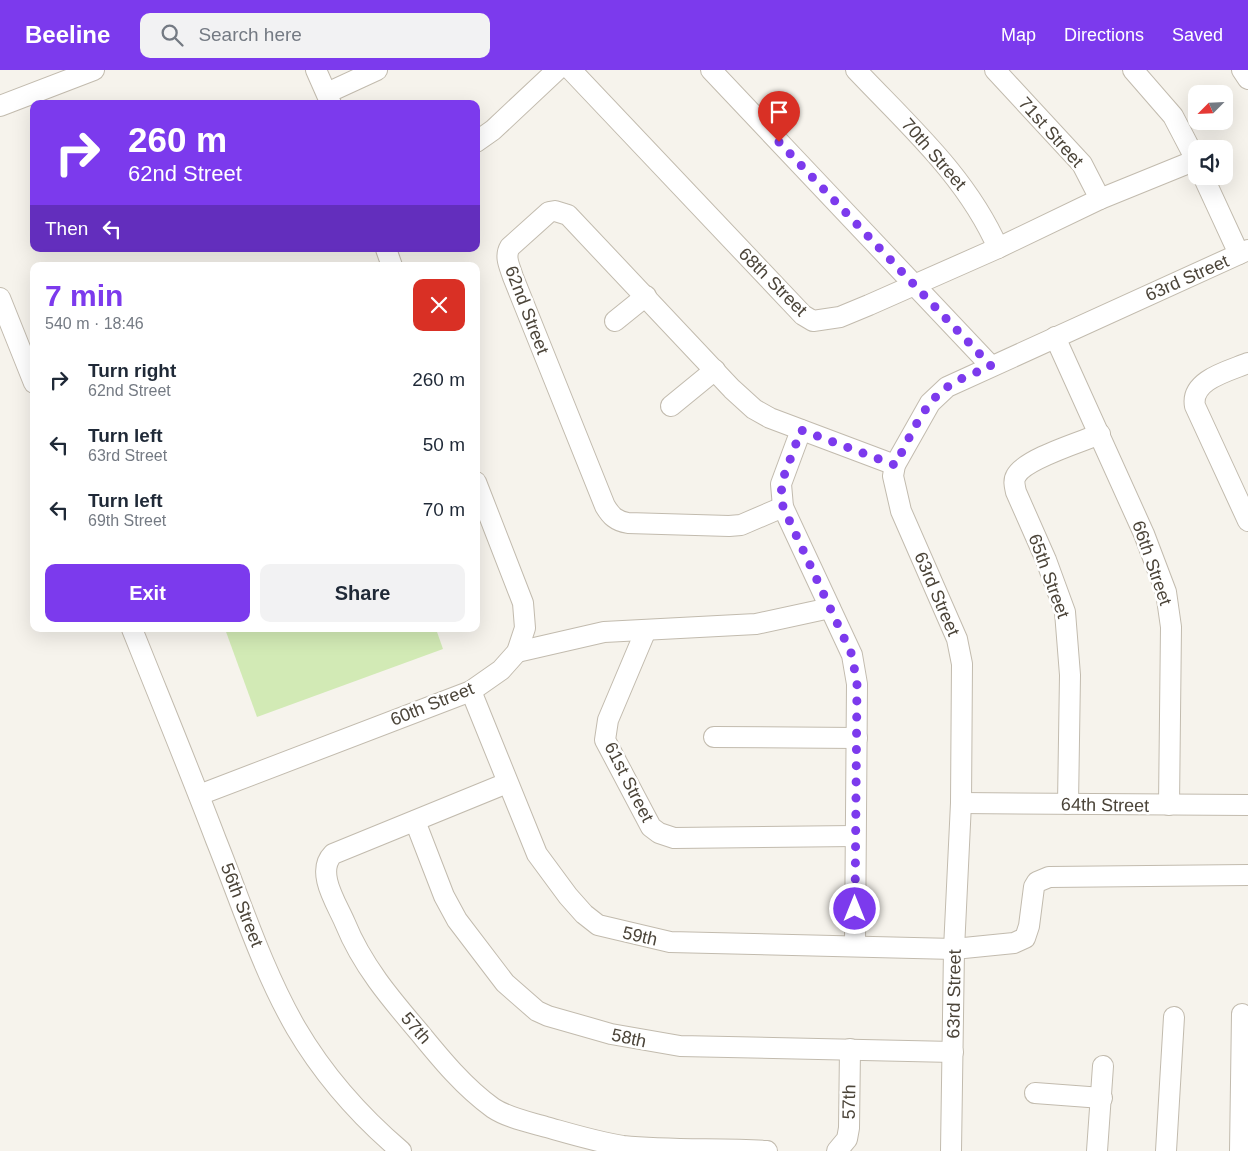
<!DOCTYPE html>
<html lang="en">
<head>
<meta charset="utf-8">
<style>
	:root { --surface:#fff; --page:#f2f2f3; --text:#1f2937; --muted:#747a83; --accent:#7c3aed }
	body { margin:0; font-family:Arial,sans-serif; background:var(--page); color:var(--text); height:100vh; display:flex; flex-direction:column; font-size:19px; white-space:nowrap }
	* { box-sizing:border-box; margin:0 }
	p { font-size:16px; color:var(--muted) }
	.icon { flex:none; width:28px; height:28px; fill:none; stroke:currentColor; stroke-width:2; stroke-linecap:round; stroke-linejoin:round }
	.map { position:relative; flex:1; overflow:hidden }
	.sheet { position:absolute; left:30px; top:192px; width:450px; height:370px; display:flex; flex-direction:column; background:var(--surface); border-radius:10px; box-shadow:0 5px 20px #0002 }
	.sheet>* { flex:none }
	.banner { position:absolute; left:30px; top:30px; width:450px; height:152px; border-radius:10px; box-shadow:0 5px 20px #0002; background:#7c3aed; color:#fff; overflow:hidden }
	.needle { width:32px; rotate:246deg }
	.fabs { position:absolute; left:1188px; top:15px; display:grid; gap:10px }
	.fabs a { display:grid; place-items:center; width:45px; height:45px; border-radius:10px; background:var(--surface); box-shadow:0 5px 20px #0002; font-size:25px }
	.pin { position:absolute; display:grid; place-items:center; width:42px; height:42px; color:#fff; margin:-51px -21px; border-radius:50% 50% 50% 0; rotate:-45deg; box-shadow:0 0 5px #0007 }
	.pin .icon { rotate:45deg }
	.me { position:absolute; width:55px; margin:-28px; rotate:0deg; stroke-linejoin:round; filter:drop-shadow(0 0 4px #0008) }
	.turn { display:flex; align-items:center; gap:18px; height:105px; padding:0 15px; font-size:22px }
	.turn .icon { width:65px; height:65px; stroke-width:2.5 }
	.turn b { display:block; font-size:35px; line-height:42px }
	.then { display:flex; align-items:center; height:48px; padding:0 15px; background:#0003; gap:10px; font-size:19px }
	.round { display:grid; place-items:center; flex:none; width:52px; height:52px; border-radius:10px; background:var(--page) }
	.headline { display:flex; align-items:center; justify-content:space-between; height:85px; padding:0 15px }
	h1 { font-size:30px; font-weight:600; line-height:38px; color:var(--accent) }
	.action { display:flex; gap:10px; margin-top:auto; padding:10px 15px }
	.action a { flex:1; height:58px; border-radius:10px; background:var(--accent); color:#fff; font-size:20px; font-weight:600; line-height:58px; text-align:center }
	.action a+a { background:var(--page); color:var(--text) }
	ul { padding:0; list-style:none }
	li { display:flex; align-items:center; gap:15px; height:65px; padding:0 15px }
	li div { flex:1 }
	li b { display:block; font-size:19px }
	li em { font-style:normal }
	header { display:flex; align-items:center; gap:30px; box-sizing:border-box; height:70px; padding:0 25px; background:var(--accent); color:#fff }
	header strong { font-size:24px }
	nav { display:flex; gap:28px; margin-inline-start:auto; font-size:18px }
	.search { width:350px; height:45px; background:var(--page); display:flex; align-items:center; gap:12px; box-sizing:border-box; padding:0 18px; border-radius:10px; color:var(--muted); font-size:19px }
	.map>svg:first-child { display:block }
	.green { fill:#d2eab5 }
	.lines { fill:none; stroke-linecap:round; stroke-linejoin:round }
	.minor-casing { stroke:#c2bbae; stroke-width:22 }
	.minor { stroke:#fff; stroke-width:20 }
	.route { stroke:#7c3aed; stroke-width:9; stroke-dasharray:0 16.2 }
	.labels { text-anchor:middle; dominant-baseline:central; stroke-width:5; stroke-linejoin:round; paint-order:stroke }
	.street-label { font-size:18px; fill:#4b4439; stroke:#fff }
</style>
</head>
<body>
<header>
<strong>Beeline</strong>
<div class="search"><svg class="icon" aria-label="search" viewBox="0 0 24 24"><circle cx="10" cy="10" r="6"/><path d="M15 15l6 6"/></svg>Search here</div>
<nav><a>Map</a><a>Directions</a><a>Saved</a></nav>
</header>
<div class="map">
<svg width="1248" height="1081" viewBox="0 0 1248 1081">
	<rect width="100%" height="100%" fill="#f6f3ec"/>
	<path class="green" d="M225,559H436L443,579L257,647Z"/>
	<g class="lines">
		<g class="minor-casing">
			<g id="minor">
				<path d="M316,0L331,34"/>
				<path d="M571,0L803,245L813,251L840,247L869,235L998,178L1100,129L1196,90"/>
				<path d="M711,0L991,296"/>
				<path d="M856,0C909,56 967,107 998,178"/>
				<path d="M995,0L1082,94L1100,129"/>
				<path d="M1133,0L1173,46L1196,90"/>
				<path d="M1242,0L1248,9"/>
				<path d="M327,23L377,0"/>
				<path d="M0,36L94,0"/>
				<path d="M476,72L493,60L557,0"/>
				<path d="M1203,106L1239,184"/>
				<path d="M386,179L392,196"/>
				<path d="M0,228L34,313"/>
				<path d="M615,251L646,226"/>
				<path d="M1055,267L1144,464L1166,522L1171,557L1169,735"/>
				<path d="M1248,293C1229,301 1190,310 1195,336L1248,451"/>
				<path d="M671,336L715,300"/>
				<path d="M801,360L781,414L783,437L852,585L857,614L855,875"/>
				<path d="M783,437L741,455L729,456L628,453C616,451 611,446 605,436L513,207C510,197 504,187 510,177L549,142L555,141L568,145L732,319L754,339L770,348L895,395"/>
				<path d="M132,559C160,629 189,699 216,770C241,832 262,899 296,958C323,1004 361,1047 401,1081"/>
				<path d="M646,560L608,650L605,670L651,757L659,763L674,768L855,766"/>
				<path d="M517,582L604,562L756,554L830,538"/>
				<path d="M471,621L537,784L568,826L584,844L598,855L670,872L954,879L1014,873L1025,868L1029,856L1034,817L1037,812L1049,807L1248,805"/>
				<path d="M714,667L857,668"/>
				<path d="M507,713L333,784C315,802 337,834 345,853C362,895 390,928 419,962C441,989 464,1017 493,1038C508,1048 529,1052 546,1057C571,1064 597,1072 623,1076C671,1081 719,1078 767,1081"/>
				<path d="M199,725L471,621L501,600L517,582L525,558L523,533L476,412"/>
				<path d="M961,733L1248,735"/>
				<path d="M1068,734L1070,605L1065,542L1046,490L1016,422C1015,417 1013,411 1016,406C1024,389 1081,372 1100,364"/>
				<path d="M415,751L444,826L457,850L505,913L537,941L548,946L611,964L680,976L953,982"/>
				<path d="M1035,1023L1102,1028"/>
				<path d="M837,1081L847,1069L849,1058L850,979"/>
				<path d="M951,1081L954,879L961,733L962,594L957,569L901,441L893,406L895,395L930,333L947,317L1248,180"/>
				<path d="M1097,1081L1103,996"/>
				<path d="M1166,1081L1174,947"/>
				<path d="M1240,1081L1242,944"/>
			</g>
		</g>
		<use href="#minor" class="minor"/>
	</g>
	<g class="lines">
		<path class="route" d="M779,72L991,296C976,303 959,308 946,318C922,335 909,370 895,395L801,360L781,414L783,437L852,585L857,614L855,839"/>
	</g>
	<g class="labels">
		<g class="street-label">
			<text transform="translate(1051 62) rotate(48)">71st Street</text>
			<text transform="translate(934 84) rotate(49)">70th Street</text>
			<text transform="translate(1187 208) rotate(-24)">63rd Street</text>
			<text transform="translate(773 212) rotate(45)">68th Street</text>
			<text transform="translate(527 240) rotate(69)">62nd Street</text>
			<text transform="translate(1152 493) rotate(71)">66th Street</text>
			<text transform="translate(1049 506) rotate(70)">65th Street</text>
			<text transform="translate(937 524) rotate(67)">63rd Street</text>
			<text transform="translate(432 634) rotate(-22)">60th Street</text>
			<text transform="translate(629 712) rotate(63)">61st Street</text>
			<text transform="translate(1105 735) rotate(1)">64th Street</text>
			<text transform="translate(242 835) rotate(69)">56th Street</text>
			<text transform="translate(640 866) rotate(13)">59th</text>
			<text transform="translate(954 924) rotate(-89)">63rd Street</text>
			<text transform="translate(416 958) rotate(49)">57th</text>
			<text transform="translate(629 968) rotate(12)">58th</text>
			<text transform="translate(849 1032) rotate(-89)">57th</text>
		</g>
	</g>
</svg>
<div class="fabs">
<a><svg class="needle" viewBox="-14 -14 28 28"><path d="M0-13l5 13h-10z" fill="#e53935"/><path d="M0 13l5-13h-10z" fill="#747a83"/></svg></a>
<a><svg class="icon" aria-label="sound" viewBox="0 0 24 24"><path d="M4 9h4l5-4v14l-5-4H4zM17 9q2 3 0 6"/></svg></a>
</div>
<div class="pin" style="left:779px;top:72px;background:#d93025"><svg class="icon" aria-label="arrive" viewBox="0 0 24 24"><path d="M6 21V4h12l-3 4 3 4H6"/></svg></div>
<svg class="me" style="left:855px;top:839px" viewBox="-20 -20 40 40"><circle r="17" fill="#7c3aed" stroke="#fff" stroke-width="3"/><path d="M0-11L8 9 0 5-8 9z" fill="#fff"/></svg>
<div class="banner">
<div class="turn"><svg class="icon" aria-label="right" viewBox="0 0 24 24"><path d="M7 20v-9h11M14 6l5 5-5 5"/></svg><div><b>260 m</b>62nd Street</div></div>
<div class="then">Then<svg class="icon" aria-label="left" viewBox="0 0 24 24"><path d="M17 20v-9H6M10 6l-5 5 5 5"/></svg></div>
</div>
<section class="sheet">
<div class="headline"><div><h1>7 min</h1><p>540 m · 18:46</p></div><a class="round" style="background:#d93025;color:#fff"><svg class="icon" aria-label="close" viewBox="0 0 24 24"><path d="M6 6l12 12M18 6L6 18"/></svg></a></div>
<ul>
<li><svg class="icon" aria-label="right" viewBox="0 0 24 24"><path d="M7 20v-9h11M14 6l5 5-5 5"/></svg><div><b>Turn right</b><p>62nd Street</p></div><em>260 m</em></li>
<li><svg class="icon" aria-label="left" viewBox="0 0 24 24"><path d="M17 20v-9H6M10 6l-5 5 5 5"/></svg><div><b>Turn left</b><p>63rd Street</p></div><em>50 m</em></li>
<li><svg class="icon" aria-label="left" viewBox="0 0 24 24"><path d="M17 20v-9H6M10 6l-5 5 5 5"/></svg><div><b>Turn left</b><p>69th Street</p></div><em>70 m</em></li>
</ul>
<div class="action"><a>Exit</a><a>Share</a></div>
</section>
</div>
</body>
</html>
